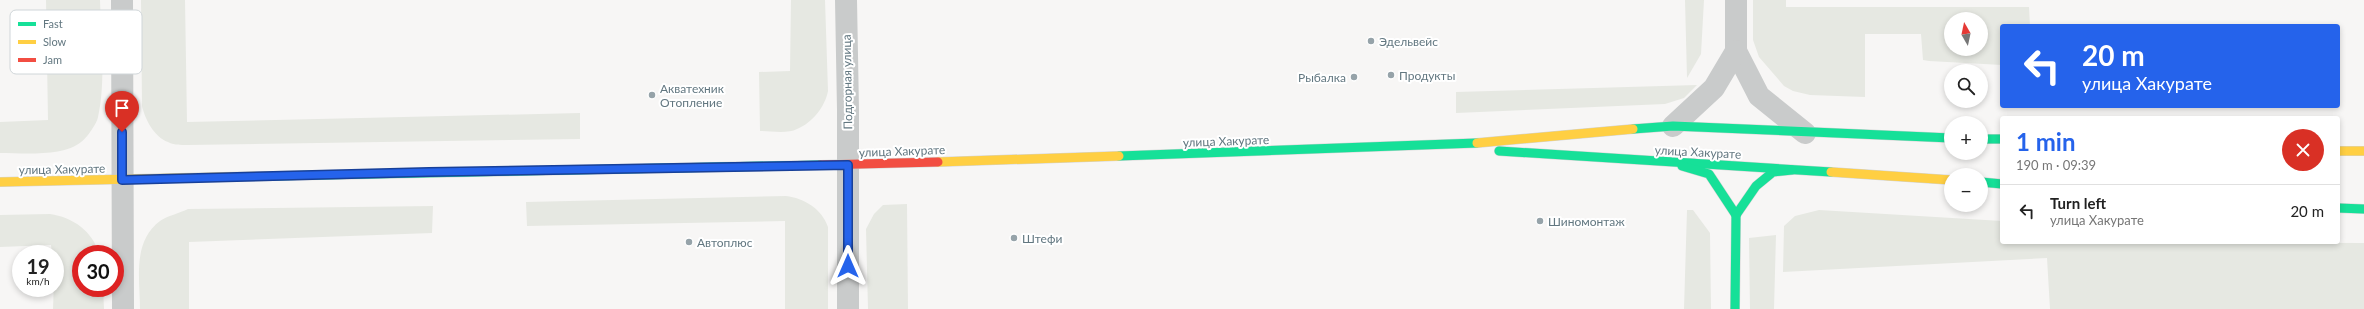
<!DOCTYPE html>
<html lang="en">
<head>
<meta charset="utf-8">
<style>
	:root { --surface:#fff; --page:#f6f6f6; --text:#222; --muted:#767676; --line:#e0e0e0; --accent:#2563eb }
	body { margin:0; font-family:Lato,sans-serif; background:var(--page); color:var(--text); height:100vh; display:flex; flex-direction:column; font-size:15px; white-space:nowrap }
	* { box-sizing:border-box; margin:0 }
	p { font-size:13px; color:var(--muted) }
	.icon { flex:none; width:22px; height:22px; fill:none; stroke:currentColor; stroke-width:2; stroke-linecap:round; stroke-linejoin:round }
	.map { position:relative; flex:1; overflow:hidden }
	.sheet { position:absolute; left:2000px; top:116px; width:340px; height:128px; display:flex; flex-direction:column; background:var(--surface); border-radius:4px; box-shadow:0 2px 6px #0003 }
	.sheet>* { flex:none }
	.guide { position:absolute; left:2000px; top:24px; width:340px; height:84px; border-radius:4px; box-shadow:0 2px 6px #0003; background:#2563eb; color:#fff; overflow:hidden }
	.needle { width:26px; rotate:351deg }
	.controls { position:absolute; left:1944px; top:12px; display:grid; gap:8px }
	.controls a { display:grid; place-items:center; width:44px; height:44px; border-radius:50%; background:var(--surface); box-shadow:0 2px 6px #0003; font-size:20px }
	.speed { position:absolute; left:12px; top:245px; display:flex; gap:8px; font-size:20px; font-weight:700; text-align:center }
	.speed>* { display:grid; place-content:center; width:52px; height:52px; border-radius:50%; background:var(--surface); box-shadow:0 2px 6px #0003; line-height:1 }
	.speed small { font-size:10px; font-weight:400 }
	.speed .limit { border:6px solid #d22; background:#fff; color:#111 }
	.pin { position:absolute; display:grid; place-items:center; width:34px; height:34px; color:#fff; margin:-41px -17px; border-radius:50% 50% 50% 0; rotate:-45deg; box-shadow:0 0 4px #0007 }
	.pin .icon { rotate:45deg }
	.me { position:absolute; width:44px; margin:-22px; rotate:0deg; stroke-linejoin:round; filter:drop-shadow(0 0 3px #0008) }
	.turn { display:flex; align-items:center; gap:14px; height:84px; padding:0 16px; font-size:18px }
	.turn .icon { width:52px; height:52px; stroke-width:2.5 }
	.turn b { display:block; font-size:28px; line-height:34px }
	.round { display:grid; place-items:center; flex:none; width:42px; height:42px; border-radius:21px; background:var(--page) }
	.summary { display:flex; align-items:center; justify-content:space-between; height:68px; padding:0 16px }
	h1 { font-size:24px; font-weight:700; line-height:30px; color:var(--accent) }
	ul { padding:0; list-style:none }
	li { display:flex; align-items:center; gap:12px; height:52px; padding:0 16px; border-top:1px solid var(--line) }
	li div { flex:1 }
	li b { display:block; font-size:15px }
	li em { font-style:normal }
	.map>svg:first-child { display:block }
	.green { fill:#e6e8e2; fill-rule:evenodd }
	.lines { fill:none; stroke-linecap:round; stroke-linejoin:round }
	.fast-casing { stroke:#d2d3d3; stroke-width:10 }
	.slow-casing { stroke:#d2d3d3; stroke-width:10 }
	.jam-casing { stroke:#d2d3d3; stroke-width:10 }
	.street { stroke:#c9cbcb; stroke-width:22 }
	.fast { stroke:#16e098; stroke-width:9 }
	.slow { stroke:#ffcf43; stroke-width:9 }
	.jam { stroke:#f24e42; stroke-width:9 }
	.route-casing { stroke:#184099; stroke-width:10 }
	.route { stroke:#2563eb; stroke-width:7 }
	.poi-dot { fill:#96a3a9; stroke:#fff; stroke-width:1.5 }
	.labels { text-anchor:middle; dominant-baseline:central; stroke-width:4; stroke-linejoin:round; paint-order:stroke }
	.poi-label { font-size:12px; fill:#627780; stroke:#fff; text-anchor:start }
	.street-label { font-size:12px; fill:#627780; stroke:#fff }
	.key { fill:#fff; stroke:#d0d6d9; stroke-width:1 }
	.key-label { font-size:11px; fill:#627780 }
</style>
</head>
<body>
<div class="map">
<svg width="2364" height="309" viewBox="0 0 2364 309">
	<rect width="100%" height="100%" fill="#f7f6f5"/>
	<g class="green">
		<path d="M46,0H100C101,35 106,83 98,117C97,123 87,138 81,142C63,157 23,153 0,153V122L48,120Z"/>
		<path d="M141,0H185L187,122L580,113V139L187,145C181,145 173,145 168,142C154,137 145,119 142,106Z"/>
		<path d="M791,0H825L828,91C825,107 812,123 797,129C788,134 770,131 760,131L759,72L790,71Z"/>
		<path d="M1685,0H1704L1701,54L1687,78Z"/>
		<path d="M1753,0H1786V7H2029L2030,26H2002V65L1929,61L1923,60L1921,34H1865V97L1810,95L1793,91L1784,86L1759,57L1753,40ZM1951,19H1981V49H1951Z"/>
		<path d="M1697,85L1684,98L1665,104L1456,113V92Z"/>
		<path d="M786,196C804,198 822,209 828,227V309H785V221L527,226L526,202Z"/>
		<path d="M907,204L908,309H868L866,229L874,214L883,205Z"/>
		<path d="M433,206L432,233L189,242V309H140C140,279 132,242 160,221C167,216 180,213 188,209Z"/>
		<path d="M1687,210H1693L1710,233L1711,309H1684Z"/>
		<path d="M1819,210L2002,221V242L2364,243V309H2050L2047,258L1783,272L1784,226L1795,216Z"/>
		<path d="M50,214C72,217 93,231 99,254H81V288H103L104,309H53L55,254H52L51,245L0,247V215Z"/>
		<path d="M1776,235L1774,309H1750L1749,238Z"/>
	</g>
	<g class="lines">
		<g class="fast-casing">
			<g id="fast">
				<path d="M1633,129L1673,126L1951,138"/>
				<path d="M1981,139H2002"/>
				<path d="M1499,151L1831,172"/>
				<path d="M1119,156L1477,143"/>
				<path d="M1682,166L1709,174L1736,215"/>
				<path d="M272,176L820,165"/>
				<path d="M1981,182L2002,184"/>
				<path d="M2338,208L2364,209"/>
				<path d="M1736,215L1756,186L1773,172L1792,170"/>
				<path d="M1735,309L1736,215"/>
			</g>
		</g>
		<g class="slow-casing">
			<g id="slow">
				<path d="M1477,143L1633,129"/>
				<path d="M2338,151H2364"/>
				<path d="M938,162L1119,156"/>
				<path d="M1831,172L1951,180"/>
				<path d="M0,182L272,176"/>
			</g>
		</g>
		<g class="jam-casing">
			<path id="jam" d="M820,165L938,162"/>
		</g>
		<g class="street">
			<path d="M122,0L123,309"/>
			<path d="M846,0L848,110V309"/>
			<path d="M1736,0V51L1759,96L1805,133"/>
			<path d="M1673,126L1714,88L1736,51"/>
		</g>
		<use href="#fast" class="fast"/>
		<use href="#slow" class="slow"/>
		<use href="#jam" class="jam"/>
	</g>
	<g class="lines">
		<g class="route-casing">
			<path id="route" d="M122,132V180L429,172L848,165V266"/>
		</g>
		<use href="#route" class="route"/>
	</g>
	<g class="poi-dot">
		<circle cx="1371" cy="41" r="4"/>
		<circle cx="1391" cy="75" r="4"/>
		<circle cx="1354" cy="77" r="4"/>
		<circle cx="652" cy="95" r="4"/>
		<circle cx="1540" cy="221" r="4"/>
		<circle cx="1014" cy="238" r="4"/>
		<circle cx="689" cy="242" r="4"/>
	</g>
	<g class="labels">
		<g class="poi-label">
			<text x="1379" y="41">Эдельвейс</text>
			<text x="1399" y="75">Продукты</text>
			<text x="1346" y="77" text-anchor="end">Рыбалка</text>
			<text x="660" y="88">Акватехник<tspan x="660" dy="14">Отопление</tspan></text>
			<text x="1548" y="221">Шиномонтаж</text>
			<text x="1022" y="238">Штефи</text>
			<text x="697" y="242">Автоплюс</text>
		</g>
		<g class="street-label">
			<text transform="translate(847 82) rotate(-91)">Подгорная улица</text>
			<text transform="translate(1226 141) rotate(-2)">улица Хакурате</text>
			<text transform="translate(902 151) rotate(-2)">улица Хакурате</text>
			<text transform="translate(1698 152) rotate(3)">улица Хакурате</text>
			<text transform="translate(62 169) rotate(-1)">улица Хакурате</text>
		</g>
	</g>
	<rect x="10" y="10" width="132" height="64" rx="6" class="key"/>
	<rect x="18" y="22" width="18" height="4" fill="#16e098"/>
	<rect x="18" y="40" width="18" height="4" fill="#ffcf43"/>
	<rect x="18" y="58" width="18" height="4" fill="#f24e42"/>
	<g class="key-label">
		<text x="43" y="28">Fast</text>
		<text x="43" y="46">Slow</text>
		<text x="43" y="64">Jam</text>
	</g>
</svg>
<div class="controls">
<a><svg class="needle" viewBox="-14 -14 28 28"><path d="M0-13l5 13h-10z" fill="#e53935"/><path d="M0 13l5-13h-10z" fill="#767676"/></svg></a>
<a><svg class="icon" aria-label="search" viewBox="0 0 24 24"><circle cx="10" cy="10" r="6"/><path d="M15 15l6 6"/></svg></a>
<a>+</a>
<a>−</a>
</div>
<div class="speed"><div>19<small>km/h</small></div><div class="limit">30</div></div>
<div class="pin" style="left:122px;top:132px;background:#d93025"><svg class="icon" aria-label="arrive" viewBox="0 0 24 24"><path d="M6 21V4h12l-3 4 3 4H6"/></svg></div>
<svg class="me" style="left:848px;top:266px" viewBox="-20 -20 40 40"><path d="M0-17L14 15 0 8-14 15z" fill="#2563eb" stroke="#fff" stroke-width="4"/></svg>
<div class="guide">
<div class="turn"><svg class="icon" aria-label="left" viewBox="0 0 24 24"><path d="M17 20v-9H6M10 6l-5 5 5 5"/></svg><div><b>20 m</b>улица Хакурате</div></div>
</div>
<section class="sheet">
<div class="summary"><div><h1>1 min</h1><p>190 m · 09:39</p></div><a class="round" style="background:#d93025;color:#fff"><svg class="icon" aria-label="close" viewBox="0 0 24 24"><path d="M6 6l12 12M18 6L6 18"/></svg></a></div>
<ul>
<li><svg class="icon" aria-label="left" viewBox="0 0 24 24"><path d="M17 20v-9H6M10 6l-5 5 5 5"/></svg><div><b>Turn left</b><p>улица Хакурате</p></div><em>20 m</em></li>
</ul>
</section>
</div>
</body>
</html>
